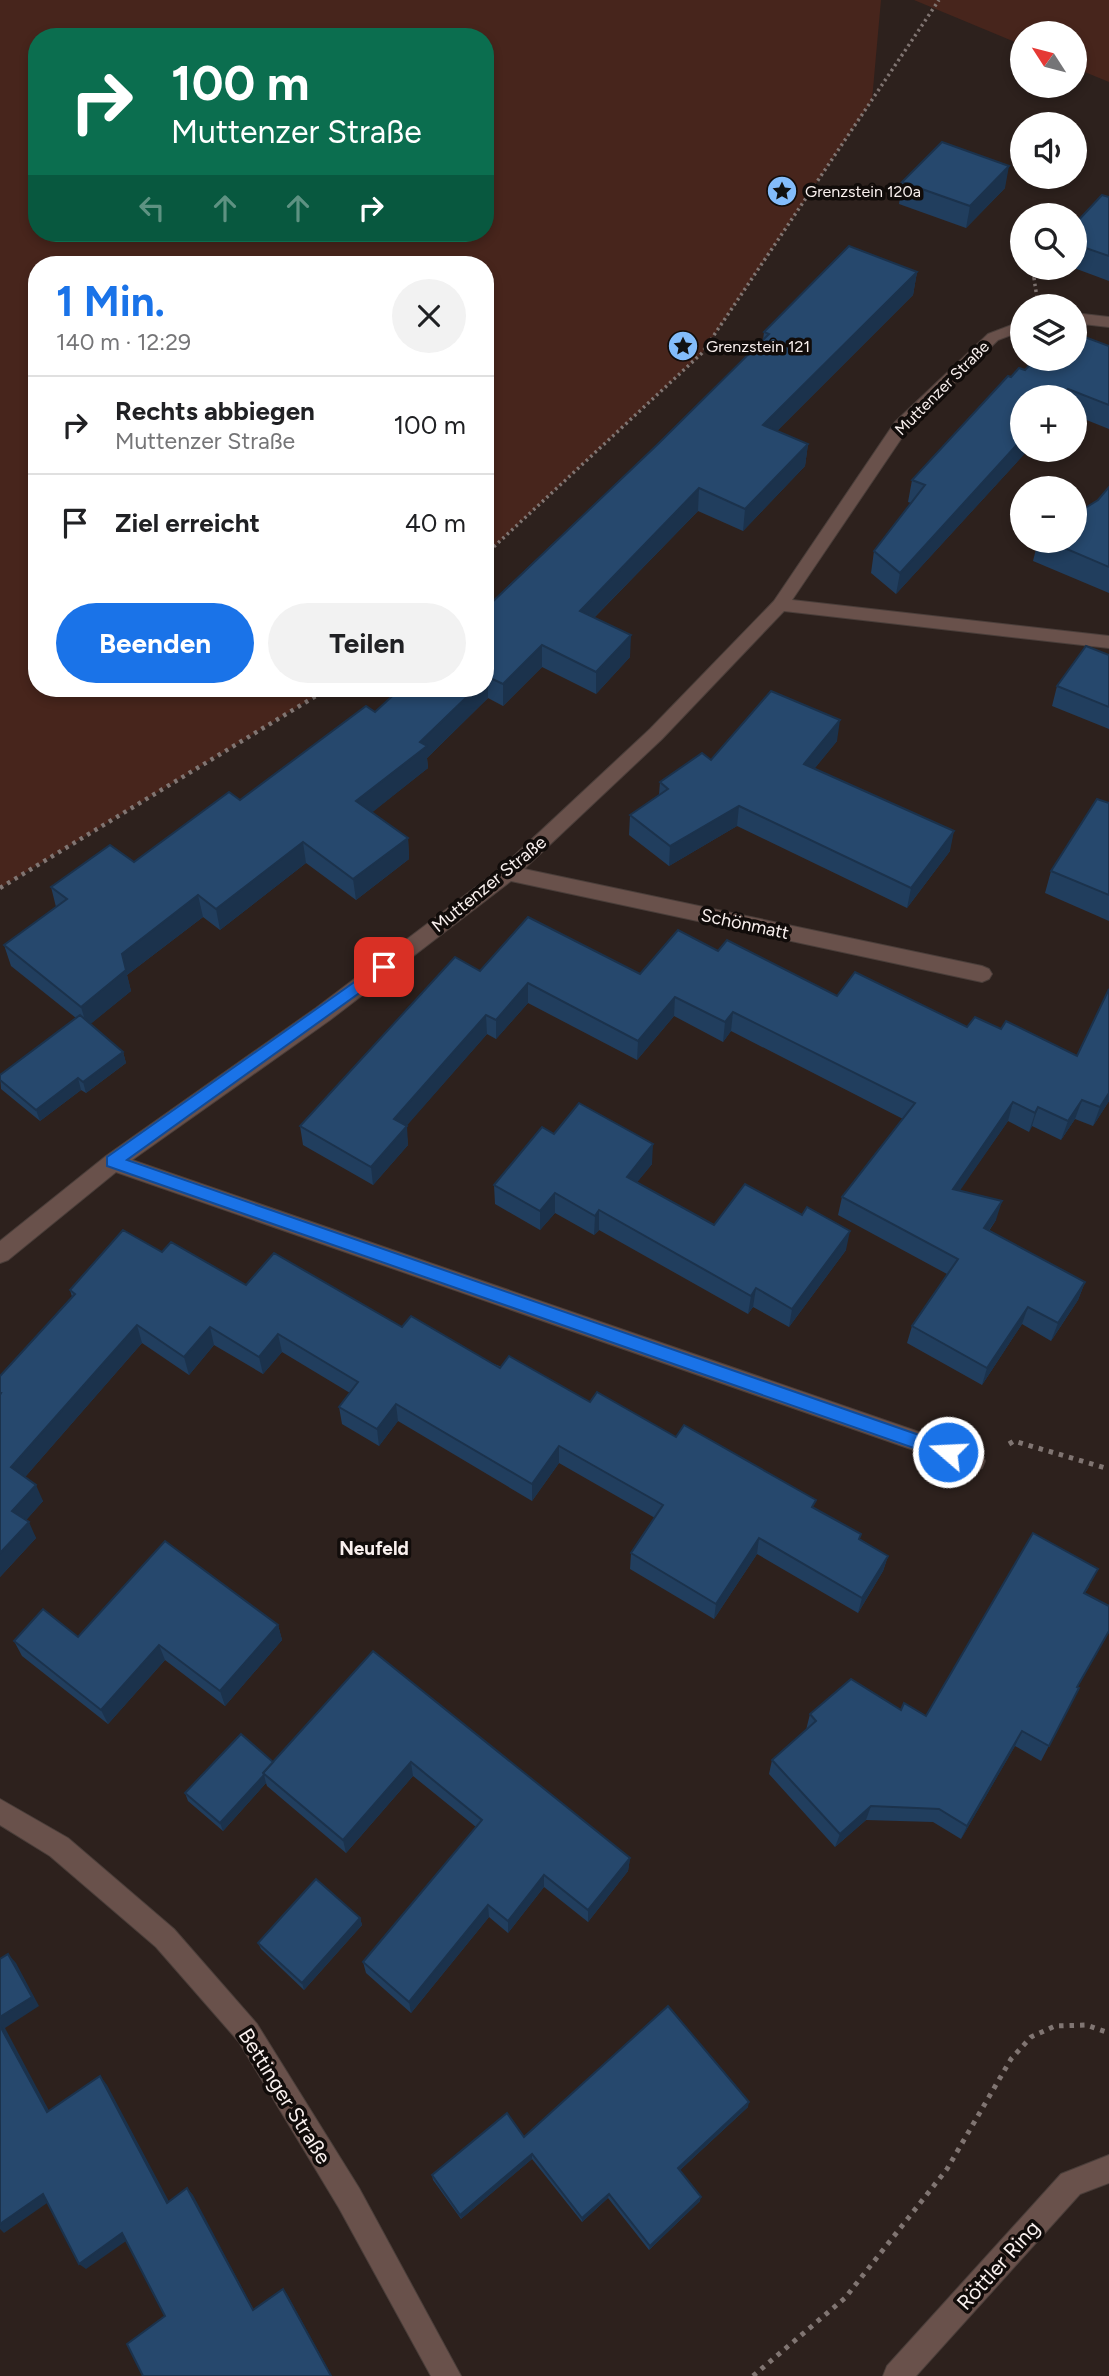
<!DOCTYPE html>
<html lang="de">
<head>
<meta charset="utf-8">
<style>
	:root { --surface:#fff; --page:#f2f2f2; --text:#202124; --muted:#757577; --line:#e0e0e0; --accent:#1a73e8 }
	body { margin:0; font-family:Figtree,sans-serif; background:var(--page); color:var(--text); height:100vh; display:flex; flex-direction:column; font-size:26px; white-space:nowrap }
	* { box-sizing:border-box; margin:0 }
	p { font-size:23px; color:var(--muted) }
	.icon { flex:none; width:38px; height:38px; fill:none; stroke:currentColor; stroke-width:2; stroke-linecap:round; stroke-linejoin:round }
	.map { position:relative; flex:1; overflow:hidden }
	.details { position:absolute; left:28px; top:256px; width:466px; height:441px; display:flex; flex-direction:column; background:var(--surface); border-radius:28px; box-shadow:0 4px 10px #0003 }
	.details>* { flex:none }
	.banner { position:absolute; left:28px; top:28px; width:466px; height:214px; border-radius:28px; box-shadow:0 4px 10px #0003; background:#0b6e4f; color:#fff; overflow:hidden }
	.needle { width:46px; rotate:306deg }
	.controls { position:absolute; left:1010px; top:21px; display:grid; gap:14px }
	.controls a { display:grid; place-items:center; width:77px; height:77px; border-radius:50%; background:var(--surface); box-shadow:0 4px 10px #0003; font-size:35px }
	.pin { position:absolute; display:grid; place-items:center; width:60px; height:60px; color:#fff; margin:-30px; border-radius:14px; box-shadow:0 4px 10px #0006 }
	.me { position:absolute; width:77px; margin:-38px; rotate:289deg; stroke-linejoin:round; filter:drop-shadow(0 0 5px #0008) }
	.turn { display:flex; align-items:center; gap:24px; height:147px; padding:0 28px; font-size:32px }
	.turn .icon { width:91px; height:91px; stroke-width:2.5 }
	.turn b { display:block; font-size:49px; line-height:60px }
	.lanes { display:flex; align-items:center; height:66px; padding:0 28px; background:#0003; justify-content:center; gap:35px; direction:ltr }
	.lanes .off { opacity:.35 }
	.round { display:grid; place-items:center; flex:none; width:74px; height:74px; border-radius:37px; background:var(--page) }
	.headline { display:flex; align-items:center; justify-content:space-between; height:119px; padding:0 28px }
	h1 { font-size:42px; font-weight:700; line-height:52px; color:var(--accent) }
	.button { display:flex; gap:14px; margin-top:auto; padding:14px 28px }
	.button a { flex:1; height:80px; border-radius:42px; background:var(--accent); color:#fff; font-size:28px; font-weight:700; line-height:80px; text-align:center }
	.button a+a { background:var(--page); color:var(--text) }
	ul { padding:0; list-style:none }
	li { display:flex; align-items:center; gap:21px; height:98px; padding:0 28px; border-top:2px solid var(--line) }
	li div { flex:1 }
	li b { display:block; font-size:26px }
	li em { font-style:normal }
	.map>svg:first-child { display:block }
	.green { fill:#47251c; fill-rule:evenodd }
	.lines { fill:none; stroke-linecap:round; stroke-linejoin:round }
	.minor-casing { stroke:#4a3e3a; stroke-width:2 }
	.path-far2 { stroke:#807572; stroke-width:3.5; stroke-dasharray:2.5 3.5; stroke-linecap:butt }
	.path-far1 { stroke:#807572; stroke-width:4.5; stroke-dasharray:3.5 5; stroke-linecap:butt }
	.path { stroke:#807572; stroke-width:5; stroke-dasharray:4.5 6; stroke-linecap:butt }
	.minor { fill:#69514b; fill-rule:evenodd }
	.wall { fill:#213e5e }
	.shaded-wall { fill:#1b324c }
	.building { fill:#26486d; stroke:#1b324c; stroke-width:2 }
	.route { fill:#1a73e8; stroke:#114b97; stroke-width:2 }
	.labels { text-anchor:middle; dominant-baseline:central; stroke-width:7; stroke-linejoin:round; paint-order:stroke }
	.far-poi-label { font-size:16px; fill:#f9f0ee; stroke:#110c0a; text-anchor:start }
	.far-street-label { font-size:16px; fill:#f9f0ee; stroke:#110c0a }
	.street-label { font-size:18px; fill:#f9f0ee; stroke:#110c0a }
	.neighbourhood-label { font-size:19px; font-weight:bold; fill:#f9f0ee; stroke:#110c0a }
	.near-street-label { font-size:21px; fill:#f9f0ee; stroke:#110c0a }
</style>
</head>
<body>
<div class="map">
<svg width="1109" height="2376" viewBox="0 0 1109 2376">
	<rect width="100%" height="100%" fill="#2d211d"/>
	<g class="green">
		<path d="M0,0H881L872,100L702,353L485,555V264H37V688H329L0,888ZM37,37H485V233H37Z"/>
		<path d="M914,0H1109V82L1075,68L1074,33H1022V45Z"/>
	</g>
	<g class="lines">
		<g class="minor-casing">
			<g id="minor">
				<path d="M1074,313L1109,317V327L1074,323Z"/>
				<path d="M1022,321V331L998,340L907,430L792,600L1109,636V648L784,611L662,739L524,869L982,966L989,969L992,974L989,979L982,982L511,881L330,1020L132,1160L974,1451L982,1454L985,1461L982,1468L974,1471L116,1172L8,1260L0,1263V1241L106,1156L316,1008L501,868L650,729L774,601L895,422L988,334Z"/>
				<path d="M0,1799L68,1838L174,1929L257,2024L359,2188L461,2376H431L339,2208L239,2042L156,1947L50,1856L0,1825Z"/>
				<path d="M1109,2155V2183L1080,2194L916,2376H883L887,2366L1061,2174Z"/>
			</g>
		</g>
		<g class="path-far2">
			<path d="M1037,298L1034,278L1043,268"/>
			<path d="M485,555L702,353L939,0"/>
		</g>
		<path class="path-far1" d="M0,888L329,688"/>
		<g class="path">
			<path d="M1009,1444L1014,1441L1109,1469"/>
			<path d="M753,2376L845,2298L947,2169L1011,2059L1031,2037L1055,2026L1086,2025L1109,2033"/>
		</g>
		<use href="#minor" class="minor"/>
	</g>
	<g class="wall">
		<path d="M902,182L1005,188L966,228L899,204Z"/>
		<path d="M1109,197V281L1074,268V225Z"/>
		<path d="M917,272L913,295L777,431L808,444L805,466L743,531L698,511L594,618L630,657L596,694L542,667L503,706L488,698L427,758L428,768L372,812L408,838L409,859L356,900L306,863L220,930L203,917L127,975L131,991L90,1024L123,1052L126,1063L86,1093L81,1090L40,1121L1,1089L0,1075L76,1018L11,966L4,945L56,907L51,887L134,862L240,800L375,712L658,444L763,340L764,332Z"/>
		<path d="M1109,346V429L1074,415V397H1022V450H1028L896,594L871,573L874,551L911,503L908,502L912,480L1011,377L1025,370Z"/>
		<path d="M1109,487V593L1033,561L1038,541H1074L1098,500Z"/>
		<path d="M1109,655V729L1052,706L1057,686Z"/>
		<path d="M837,741L814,769L950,851L907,908L737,826L669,866L629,835L630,815L659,795L660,782L711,760Z"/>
		<path d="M1109,803V921L1045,893L1051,871Z"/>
		<path d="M718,951L837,996L1109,1101L1093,1126L1075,1119L1061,1140L1032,1126L1029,1132L1008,1121L959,1191L996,1220L989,1231L1085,1282L1078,1300L1051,1341L1022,1324L982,1385L907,1343L912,1326L947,1274L838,1215L842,1197L903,1119L731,1031L723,1042L674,1016L637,1060L528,1003L496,1039L487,1034L406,1126L408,1145L373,1185L303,1145L300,1126L480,971L640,974Z"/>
		<path d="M554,1134L652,1164L637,1182L714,1225L846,1250L789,1327L753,1307L748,1314L599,1230L594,1235L555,1213L540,1230L495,1204L494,1185Z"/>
		<path d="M162,1252L246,1285L402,1327L676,1437L814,1508L860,1539L888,1556L883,1571L858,1613L757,1554L714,1619L630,1569L631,1553L655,1518L559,1463L532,1501L398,1421L379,1446L342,1424L339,1407L350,1393L282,1352L263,1374L214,1345L189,1375L142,1343L25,1477L43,1501L26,1520L36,1538L0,1577V1376L72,1297L70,1290Z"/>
		<path d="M1090,1585L1085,1593L1077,1687L1079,1688L1041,1761L1015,1746L961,1839L933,1822L866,1820L835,1847L769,1774L772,1760L806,1730L810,1714L901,1710L926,1716Z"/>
		<path d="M278,1625L282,1640L225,1706L165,1660L108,1724L22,1656L14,1641Z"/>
		<path d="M373,1651L630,1858L628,1871L588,1922L544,1887L508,1933L489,1917L411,2013L366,1973L363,1962L476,1827L413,1776L346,1853L267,1786L266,1783L223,1831L188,1801L185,1793L273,1762Z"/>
		<path d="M360,1918L362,1925L304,1990L261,1949L258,1943Z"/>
		<path d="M748,2107L680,2170L700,2201L649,2250L608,2198L582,2222L532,2159L461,2219L433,2180L432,2175L524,2137Z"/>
	</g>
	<g class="shaded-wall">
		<path d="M1009,166L1005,188L966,228L970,206Z"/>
		<path d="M917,272L913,295L761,447L763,425Z"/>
		<path d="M1068,389L1066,397H1060Z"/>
		<path d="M1022,439V450H1028L896,594L900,573Z"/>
		<path d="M808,444L805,466L743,531L745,509Z"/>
		<path d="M699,488L698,511L579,633L580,611Z"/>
		<path d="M631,635L630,657L596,694V672Z"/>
		<path d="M542,645V667L503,706V684Z"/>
		<path d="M488,677V698L427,758L428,768L359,823L356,801L420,742L476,688H485V679Z"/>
		<path d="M840,720L837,741L802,784L804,764Z"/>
		<path d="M739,806L737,826L669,866L670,846Z"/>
		<path d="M954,831L950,851L907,908L911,888Z"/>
		<path d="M408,838L409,859L356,900L353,879Z"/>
		<path d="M303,842L306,863L220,930L216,909Z"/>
		<path d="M198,895L203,917L127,975L131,991L87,1027L81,1007L122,954Z"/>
		<path d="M528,983V1003L496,1039V1020Z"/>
		<path d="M675,997L674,1016L637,1060L638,1041Z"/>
		<path d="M733,1012L731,1031L723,1042L725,1022Z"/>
		<path d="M486,1015L487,1034L396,1138L394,1119Z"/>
		<path d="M123,1052L126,1063L86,1093L83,1082Z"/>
		<path d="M78,1078L81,1090L40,1121L36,1110Z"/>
		<path d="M1109,1093V1101L1093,1126L1100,1107Z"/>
		<path d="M1082,1100L1075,1119L1061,1140L1068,1121Z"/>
		<path d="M1013,1102L1008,1121L948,1208L953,1189Z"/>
		<path d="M1038,1107L1032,1126L1029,1132L1035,1113Z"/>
		<path d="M407,1126L408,1145L373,1185L371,1167Z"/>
		<path d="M653,1144L652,1164L626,1196L627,1177Z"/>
		<path d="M555,1193V1213L540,1230V1211Z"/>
		<path d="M1002,1201L996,1220L978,1246L984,1228Z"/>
		<path d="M599,1210V1230L594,1235L595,1216Z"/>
		<path d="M850,1231L846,1250L789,1327L792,1309Z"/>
		<path d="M1085,1282L1078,1300L1051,1341L1058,1323Z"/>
		<path d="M756,1288L753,1307L748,1314L751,1296Z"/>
		<path d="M1028,1307L1022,1324L982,1385L987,1368Z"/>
		<path d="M137,1325L142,1343L19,1484L11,1467Z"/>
		<path d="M210,1327L214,1345L189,1375L184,1357Z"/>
		<path d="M278,1334L282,1352L263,1374L259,1357Z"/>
		<path d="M396,1404L398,1421L379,1446L377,1429Z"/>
		<path d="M559,1446V1463L532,1501V1484Z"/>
		<path d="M36,1485L43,1501L20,1527L12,1511Z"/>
		<path d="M29,1522L36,1538L0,1577V1553Z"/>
		<path d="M759,1538L757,1554L714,1619L716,1604Z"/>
		<path d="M888,1556L883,1571L858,1613L862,1598Z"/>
		<path d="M278,1625L282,1640L225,1706L220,1691Z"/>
		<path d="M159,1645L165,1660L108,1724L101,1710Z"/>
		<path d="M1022,1731L1015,1746L961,1839L967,1826Z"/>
		<path d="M411,1762L413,1776L346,1853L343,1840Z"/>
		<path d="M264,1775L266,1783L223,1831L220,1823Z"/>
		<path d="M871,1806L866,1820L835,1847L840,1834Z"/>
		<path d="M630,1858L628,1871L588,1922V1910Z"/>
		<path d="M544,1875V1887L508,1933V1921Z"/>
		<path d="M488,1905L489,1917L411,2013L409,2002Z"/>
		<path d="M360,1918L362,1925L304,1990L302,1983Z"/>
		<path d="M8,1954L16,1963L39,2006L5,2028L54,2120L47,2112L0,2026V2017Z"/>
		<path d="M100,2076L107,2085L173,2209L167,2203Z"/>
		<path d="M749,2102L748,2107L677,2173L678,2168Z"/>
		<path d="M532,2154V2159L461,2219L460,2215Z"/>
		<path d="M187,2188L193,2195L257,2316L253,2310Z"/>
		<path d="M43,2194L50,2201L4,2233L0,2229V2224Z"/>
		<path d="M609,2194L608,2198L582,2222V2218Z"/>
		<path d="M701,2197L700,2201L649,2250L650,2246Z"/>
		<path d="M122,2233L129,2239L86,2269L79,2264Z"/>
		<path d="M283,2289L287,2294L332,2376H331Z"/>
	</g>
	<g class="building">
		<path d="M942,142L1009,166L970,206L902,182Z"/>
		<path d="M1102,195L1109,197V256L1074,244V225Z"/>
		<path d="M849,246L917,272L763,425L808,444L745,509L699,488L580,611L631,635L596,672L542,645L503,684L488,677L485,679V609L658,444L769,334L764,332Z"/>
		<path d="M1074,333L1109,346V405L1068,389L1060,397H1022V439L900,573L874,551L925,485L912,480L1008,376L1011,377L1019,368L1025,370L1035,359H1074Z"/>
		<path d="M1109,487V567L1048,541H1074V515L1098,500Z"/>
		<path d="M1086,646L1109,655V707L1057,686Z"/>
		<path d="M401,688H476L420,742L427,746L356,801L408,838L353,879L303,842L216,909L198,895L122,954L126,970L81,1007L4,945L67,899L51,887L110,845L134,862L229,792L240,800L366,706L375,712Z"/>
		<path d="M771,691L840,720L804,764L954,831L911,888L739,806L670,846L630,815L668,789L660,782L702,753L711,760Z"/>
		<path d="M1097,799L1109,803V895L1051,871Z"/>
		<path d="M528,917L640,974L678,930L718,951L727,940L837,996L855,972L967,1027L975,1017L1001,1029L1006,1021L1077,1056L1109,989V1093L1100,1107L1082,1100L1068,1121L1038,1107L1035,1113L1013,1102L953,1189L1002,1201L984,1228L1085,1282L1058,1323L1028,1307L987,1368L912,1326L958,1259L842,1197L915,1103L733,1012L725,1022L675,997L638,1041L528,983L496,1020L486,1015L394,1119L407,1126L371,1167L300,1126L455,957L480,971Z"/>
		<path d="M80,1015L123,1052L83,1082L78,1078L36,1110L0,1080V1075Z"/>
		<path d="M579,1103L653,1144L627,1177L714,1225L745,1184L802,1215L807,1207L850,1231L792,1309L756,1288L751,1296L599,1210L595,1216L555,1193L540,1211L494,1185L542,1127L554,1134Z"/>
		<path d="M123,1230L162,1252L171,1242L246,1285L274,1253L402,1327L411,1316L500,1368L509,1356L590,1402L597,1392L676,1437L684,1425L816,1500L812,1507L861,1534L859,1539L888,1556L862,1598L759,1538L716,1604L631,1553L663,1505L559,1446L532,1484L396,1404L377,1429L339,1407L358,1382L278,1334L259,1357L210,1327L184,1357L137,1325L11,1467L36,1485L12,1511L29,1522L0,1553V1395L1,1393H0V1376L75,1294L70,1290Z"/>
		<path d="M1033,1533L1098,1569L1084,1593L1109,1606V1631L1077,1687L1079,1688L1049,1746L1022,1731L967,1826L939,1809L871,1806L840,1834L772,1760L816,1721L810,1714L851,1679L901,1710L904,1703L926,1716Z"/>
		<path d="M165,1541L278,1625L220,1691L159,1645L101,1710L14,1641L43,1609L78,1637Z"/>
		<path d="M373,1651L630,1858L588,1910L544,1875L508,1921L488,1905L409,2002L363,1962L482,1820L411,1762L343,1840L263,1773Z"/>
		<path d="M241,1734L273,1762L263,1773L264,1775L220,1823L185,1793Z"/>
		<path d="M316,1879L360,1918L302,1983L258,1943Z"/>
		<path d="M8,1954L32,1997L0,2017V1959Z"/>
		<path d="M668,2006L749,2102L678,2168L701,2197L650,2246L609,2194L582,2218L532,2154L460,2215L432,2175L507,2113L524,2137Z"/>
		<path d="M0,2026L47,2112L100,2076L167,2203L187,2188L253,2310L283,2289L331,2376H143L127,2344L165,2316L122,2233L79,2264L43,2194L0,2224Z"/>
	</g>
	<path class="route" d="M384,961L390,963V971L127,1160L948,1445L954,1447L957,1452L954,1458L948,1460L107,1166V1157Z"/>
	<defs>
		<g id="sight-disc" transform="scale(1.575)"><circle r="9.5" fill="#83bcfb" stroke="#110c0a"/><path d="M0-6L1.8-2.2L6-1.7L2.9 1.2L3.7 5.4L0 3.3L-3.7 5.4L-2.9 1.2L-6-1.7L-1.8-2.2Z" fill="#111"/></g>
	</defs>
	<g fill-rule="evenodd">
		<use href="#sight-disc" x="782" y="191"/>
		<use href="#sight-disc" x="683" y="346"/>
	</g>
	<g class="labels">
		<g class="far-poi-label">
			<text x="805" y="191">Grenzstein 120a</text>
			<text x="706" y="346">Grenzstein 121</text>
		</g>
		<g class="far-street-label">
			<text transform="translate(942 388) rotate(-45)">Muttenzer Straße</text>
		</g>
		<g class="street-label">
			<text transform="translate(489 884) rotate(-39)">Muttenzer Straße</text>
			<text transform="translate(745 924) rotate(12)">Schönmatt</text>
		</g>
		<g class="neighbourhood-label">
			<text x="374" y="1548">Neufeld</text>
		</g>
		<g class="near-street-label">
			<text transform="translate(285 2096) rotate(58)">Bettinger Straße</text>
			<text transform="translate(998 2265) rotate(-48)">Röttler Ring</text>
		</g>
	</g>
</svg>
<div class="controls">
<a><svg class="needle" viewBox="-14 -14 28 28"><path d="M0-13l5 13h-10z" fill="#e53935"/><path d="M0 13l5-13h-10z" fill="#757577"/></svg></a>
<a><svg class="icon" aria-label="sound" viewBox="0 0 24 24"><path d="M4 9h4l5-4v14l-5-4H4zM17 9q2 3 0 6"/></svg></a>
<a><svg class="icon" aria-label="search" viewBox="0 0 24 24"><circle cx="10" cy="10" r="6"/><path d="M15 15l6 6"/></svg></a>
<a><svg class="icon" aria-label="layers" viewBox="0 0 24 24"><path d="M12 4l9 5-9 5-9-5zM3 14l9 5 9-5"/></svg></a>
<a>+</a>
<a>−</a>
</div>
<div class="pin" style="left:384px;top:967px;background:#d93025"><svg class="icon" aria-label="arrive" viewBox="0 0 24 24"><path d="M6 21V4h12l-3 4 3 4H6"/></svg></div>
<svg class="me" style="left:948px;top:1452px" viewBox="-20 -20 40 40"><circle r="17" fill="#1a73e8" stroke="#fff" stroke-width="3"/><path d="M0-11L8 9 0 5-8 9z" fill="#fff"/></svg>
<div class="banner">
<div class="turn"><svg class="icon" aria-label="right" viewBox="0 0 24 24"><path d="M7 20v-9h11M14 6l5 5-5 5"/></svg><div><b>100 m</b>Muttenzer Straße</div></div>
<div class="lanes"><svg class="icon off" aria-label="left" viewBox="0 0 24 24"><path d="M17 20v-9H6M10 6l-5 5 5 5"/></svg><svg class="icon off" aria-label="ahead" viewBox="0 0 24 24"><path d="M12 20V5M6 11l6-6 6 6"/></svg><svg class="icon off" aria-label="ahead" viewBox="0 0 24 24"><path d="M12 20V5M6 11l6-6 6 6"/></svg><svg class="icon" aria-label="right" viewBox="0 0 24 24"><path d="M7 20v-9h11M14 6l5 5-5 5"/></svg></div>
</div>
<section class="details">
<div class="headline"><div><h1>1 Min.</h1><p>140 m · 12:29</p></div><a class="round"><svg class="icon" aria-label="close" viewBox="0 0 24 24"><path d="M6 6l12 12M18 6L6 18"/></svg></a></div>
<ul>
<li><svg class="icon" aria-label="right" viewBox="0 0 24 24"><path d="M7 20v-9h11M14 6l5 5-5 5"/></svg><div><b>Rechts abbiegen</b><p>Muttenzer Straße</p></div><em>100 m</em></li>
<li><svg class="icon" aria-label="arrive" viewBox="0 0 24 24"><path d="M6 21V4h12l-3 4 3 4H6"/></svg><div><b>Ziel erreicht</b></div><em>40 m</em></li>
</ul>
<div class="button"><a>Beenden</a><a>Teilen</a></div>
</section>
</div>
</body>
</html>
